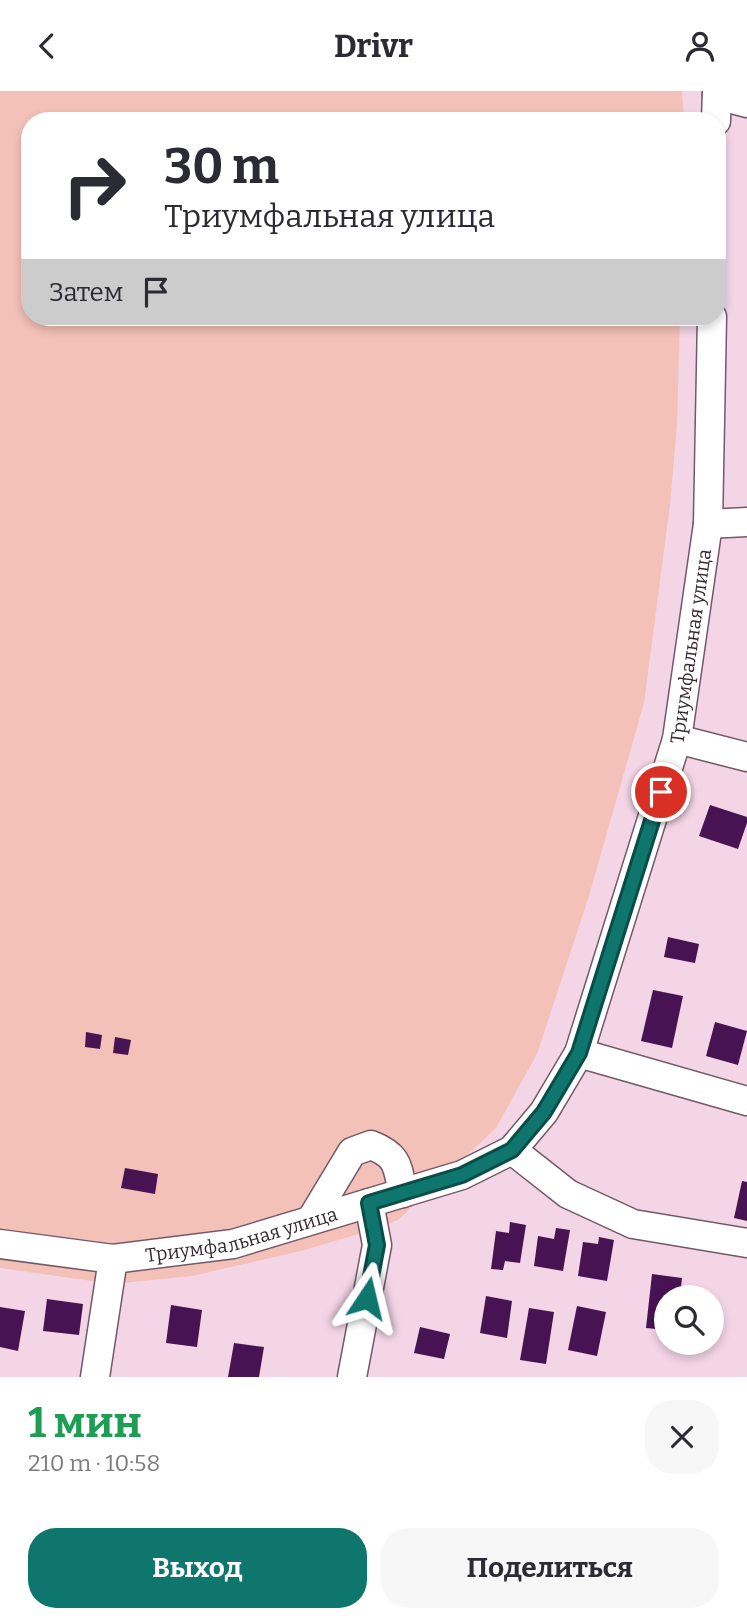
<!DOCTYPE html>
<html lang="ru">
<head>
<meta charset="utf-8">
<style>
	:root { --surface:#fff; --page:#f7f7f7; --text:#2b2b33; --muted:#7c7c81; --accent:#0f766e }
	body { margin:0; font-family:Bitter,serif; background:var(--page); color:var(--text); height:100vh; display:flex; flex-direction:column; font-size:26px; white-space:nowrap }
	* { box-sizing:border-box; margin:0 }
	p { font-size:23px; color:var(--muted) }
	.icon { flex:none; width:38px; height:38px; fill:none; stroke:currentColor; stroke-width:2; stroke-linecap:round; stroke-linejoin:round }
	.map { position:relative; height:1286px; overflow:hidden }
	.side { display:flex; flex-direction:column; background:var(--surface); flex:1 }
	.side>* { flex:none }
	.guide { position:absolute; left:21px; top:21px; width:705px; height:214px; border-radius:28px; box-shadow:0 4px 10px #0003; background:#fff; color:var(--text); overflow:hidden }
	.buttons { position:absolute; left:654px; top:1194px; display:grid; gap:14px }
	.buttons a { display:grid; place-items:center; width:70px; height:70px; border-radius:50%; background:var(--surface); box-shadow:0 4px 10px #0003; font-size:35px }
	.pin { position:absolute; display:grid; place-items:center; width:60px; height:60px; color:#fff; margin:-30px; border:4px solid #fff; border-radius:50%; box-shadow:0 2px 7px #0007 }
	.me { position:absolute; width:77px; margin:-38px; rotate:10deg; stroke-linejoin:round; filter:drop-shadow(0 0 5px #0008) }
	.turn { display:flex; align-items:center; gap:24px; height:147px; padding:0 28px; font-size:32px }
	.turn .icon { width:91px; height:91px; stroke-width:2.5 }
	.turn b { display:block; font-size:49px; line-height:60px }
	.then { display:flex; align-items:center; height:66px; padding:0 28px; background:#0003; gap:14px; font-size:26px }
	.round { display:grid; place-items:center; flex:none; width:74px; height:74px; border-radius:28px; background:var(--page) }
	.summary { display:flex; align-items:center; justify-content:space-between; height:119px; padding:0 28px }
	h1 { font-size:42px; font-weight:700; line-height:52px; color:#1e9e55 }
	.button { display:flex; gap:14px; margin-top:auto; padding:14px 28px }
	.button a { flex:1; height:80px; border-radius:28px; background:var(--accent); color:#fff; font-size:28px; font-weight:700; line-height:80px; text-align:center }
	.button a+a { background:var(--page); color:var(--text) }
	header { display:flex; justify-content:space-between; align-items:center; height:91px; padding:0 28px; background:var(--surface); font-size:32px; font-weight:700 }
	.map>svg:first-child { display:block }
	.green { fill:#f4c1b9 }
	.building { fill:#481353 }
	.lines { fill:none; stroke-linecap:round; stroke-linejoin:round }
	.minor-casing { stroke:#735968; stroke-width:31 }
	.minor { stroke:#fff; stroke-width:28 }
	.route-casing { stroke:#0a4d48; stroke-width:18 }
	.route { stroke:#0f766e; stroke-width:12 }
	.labels { text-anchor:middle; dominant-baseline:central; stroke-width:7; stroke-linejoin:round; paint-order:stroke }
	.street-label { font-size:19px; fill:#362a31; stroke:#fff }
</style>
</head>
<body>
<header><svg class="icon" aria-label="back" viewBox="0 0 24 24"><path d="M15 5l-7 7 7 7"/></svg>Drivr<svg class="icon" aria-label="person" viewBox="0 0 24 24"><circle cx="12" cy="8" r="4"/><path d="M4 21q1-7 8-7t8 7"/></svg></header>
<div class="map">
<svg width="747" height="1286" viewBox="0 0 747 1286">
	<rect width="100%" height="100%" fill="#f4d5e6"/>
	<path class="green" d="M0,0H682L684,30H30V226H680L677,334L670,414L644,612L589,805L537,963L496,1037L398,1129L372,1139L301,1160L192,1185L113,1193L0,1177Z"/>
	<g class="building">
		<path d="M710,714L747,726V732L738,758L699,745Z"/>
		<path d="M668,846L699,853L695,872L664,866Z"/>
		<path d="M653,899L683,905L672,957L641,950Z"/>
		<path d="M715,931L747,940L738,974L706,965Z"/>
		<path d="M86,941L102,944L100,958L85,956Z"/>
		<path d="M115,946L131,949L128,964L113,962Z"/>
		<path d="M125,1077L158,1083L155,1103L121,1097Z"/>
		<path d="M742,1090L747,1091V1130L734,1127Z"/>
		<path d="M510,1131L526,1134L520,1172L505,1170L503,1179L491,1178L496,1140L509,1142Z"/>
		<path d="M556,1137L570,1139L563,1180L534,1175L538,1145L554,1148Z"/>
		<path d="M599,1146L614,1149L607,1190L578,1185L583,1151L598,1153Z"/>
		<path d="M652,1183L682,1187L680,1206H667V1239L646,1237Z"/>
		<path d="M486,1205L512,1210L507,1247L480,1242Z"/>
		<path d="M47,1208L83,1213L79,1244L43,1240Z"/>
		<path d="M171,1214L202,1219L197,1256L166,1252Z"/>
		<path d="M577,1215L606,1221L597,1265L568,1259Z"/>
		<path d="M0,1216L25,1220L18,1260L0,1256Z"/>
		<path d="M529,1217L554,1221L546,1273L520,1269Z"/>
		<path d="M420,1236L450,1243L444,1268L414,1262Z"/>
		<path d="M234,1252L264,1256L259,1286H228Z"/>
	</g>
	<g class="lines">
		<g class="minor-casing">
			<g id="minor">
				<path d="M717,4L747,12"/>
				<path d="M716,30L717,0"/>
				<path d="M708,433L747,431"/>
				<path d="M677,648L747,666"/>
				<path d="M579,962L747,1010"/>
				<path d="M512,1059L568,1103L633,1133L747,1152"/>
				<path d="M311,1129L352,1061L371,1054C399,1065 397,1075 403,1102"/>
				<path id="s1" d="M0,1153L113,1168L233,1153L462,1084L512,1059L544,1021L579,962L677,648L708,433L712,226"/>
				<path d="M95,1286L113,1168"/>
				<path d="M352,1286L377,1154L369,1112"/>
			</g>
		</g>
		<use href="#minor" class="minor"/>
	</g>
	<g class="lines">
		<g class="route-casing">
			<path id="route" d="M367,1207L377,1154L369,1112L462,1084L512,1059L544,1021L579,962L661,701"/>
		</g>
		<use href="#route" class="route"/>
	</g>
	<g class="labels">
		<g class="street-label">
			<text stroke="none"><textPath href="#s1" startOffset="1071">Триумфальная улица</textPath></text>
			<text stroke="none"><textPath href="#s1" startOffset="245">Триумфальная улица</textPath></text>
		</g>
	</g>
</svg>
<div class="buttons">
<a><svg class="icon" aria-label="search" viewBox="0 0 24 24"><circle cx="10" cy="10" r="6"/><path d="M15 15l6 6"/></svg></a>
</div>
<div class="pin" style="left:661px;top:701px;background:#d93025"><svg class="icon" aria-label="arrive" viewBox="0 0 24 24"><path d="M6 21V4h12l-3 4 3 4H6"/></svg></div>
<svg class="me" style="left:367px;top:1207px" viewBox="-20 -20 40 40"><path d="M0-17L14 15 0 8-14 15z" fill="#0f766e" stroke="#fff" stroke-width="4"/></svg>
<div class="guide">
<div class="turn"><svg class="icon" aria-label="right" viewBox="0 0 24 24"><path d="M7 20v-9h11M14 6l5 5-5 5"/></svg><div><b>30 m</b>Триумфальная улица</div></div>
<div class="then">Затем<svg class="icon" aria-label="arrive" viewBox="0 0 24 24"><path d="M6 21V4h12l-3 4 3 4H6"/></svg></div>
</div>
</div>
<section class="side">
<div class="summary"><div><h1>1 мин</h1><p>210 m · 10:58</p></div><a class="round"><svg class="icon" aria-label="close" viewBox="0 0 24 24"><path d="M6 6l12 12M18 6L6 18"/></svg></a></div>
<div class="button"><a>Выход</a><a>Поделиться</a></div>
</section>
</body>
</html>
